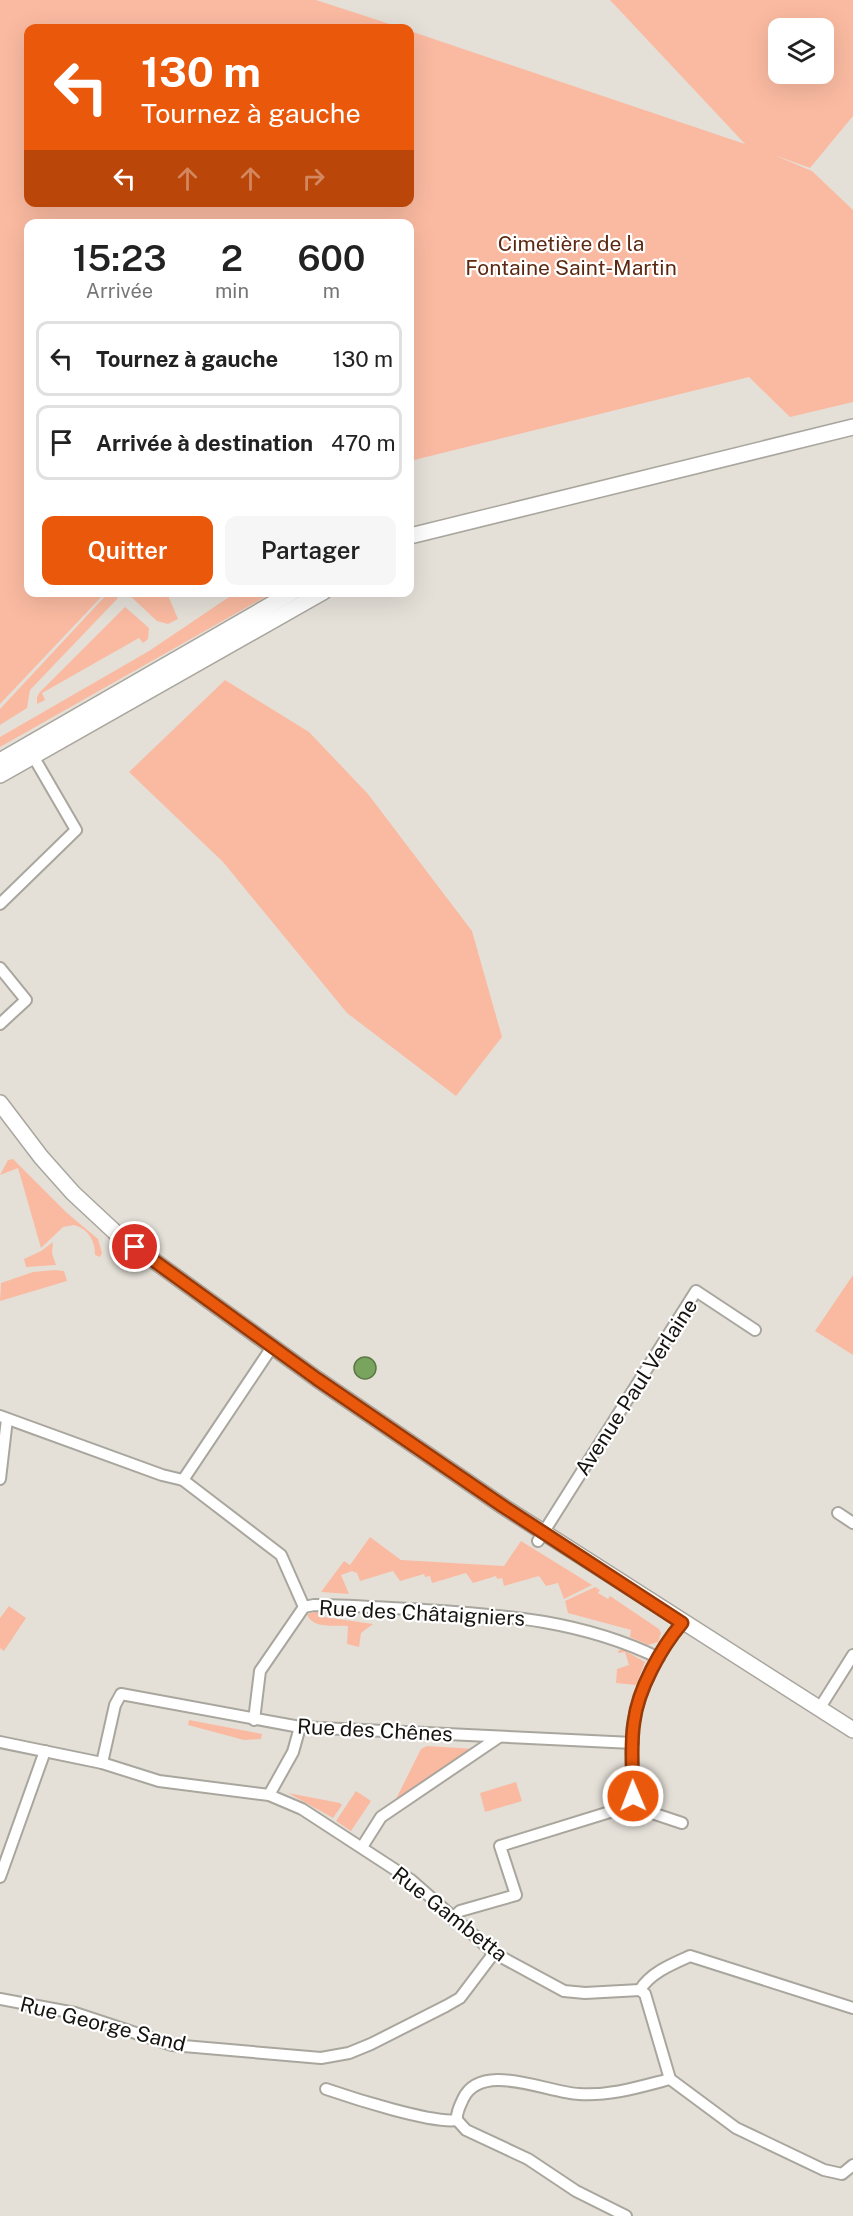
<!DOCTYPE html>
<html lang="fr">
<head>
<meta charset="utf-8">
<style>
	:root { --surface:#fff; --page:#f6f6f6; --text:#222; --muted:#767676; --line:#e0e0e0; --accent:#ea580c }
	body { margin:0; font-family:"Public Sans",sans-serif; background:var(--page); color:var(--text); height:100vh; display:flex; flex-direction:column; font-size:22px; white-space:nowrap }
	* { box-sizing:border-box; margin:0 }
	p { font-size:20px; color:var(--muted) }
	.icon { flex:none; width:33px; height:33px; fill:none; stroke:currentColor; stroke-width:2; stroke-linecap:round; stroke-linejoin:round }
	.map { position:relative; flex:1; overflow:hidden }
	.sheet { position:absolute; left:24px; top:219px; width:390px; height:378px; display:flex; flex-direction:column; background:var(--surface); border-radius:12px; box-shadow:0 6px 24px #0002 }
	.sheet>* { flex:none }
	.hud { position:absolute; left:24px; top:24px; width:390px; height:183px; border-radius:12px; box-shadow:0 6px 24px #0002; background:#ea580c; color:#fff; overflow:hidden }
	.buttons { position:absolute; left:768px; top:18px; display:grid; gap:12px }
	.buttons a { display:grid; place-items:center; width:66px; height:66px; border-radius:12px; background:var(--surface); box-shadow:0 6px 24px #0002; font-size:30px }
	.pin { position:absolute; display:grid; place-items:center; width:51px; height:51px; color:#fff; margin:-26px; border:3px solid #fff; border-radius:50%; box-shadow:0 2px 6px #0007 }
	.me { position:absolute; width:66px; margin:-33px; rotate:359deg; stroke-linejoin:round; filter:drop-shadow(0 0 4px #0008) }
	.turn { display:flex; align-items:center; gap:21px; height:126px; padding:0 18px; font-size:27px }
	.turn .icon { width:78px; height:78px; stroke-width:2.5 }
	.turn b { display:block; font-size:42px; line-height:51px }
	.lanes { display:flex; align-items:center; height:57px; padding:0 18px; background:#0003; justify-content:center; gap:30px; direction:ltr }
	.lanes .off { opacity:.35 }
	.eta { display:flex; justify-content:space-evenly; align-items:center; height:102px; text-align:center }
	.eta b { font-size:36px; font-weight:600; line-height:42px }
	.button { display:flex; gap:12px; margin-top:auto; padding:12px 18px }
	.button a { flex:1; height:69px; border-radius:12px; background:var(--accent); color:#fff; font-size:24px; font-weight:600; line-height:69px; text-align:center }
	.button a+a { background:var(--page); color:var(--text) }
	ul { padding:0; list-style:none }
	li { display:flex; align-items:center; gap:18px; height:75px; margin:0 12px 9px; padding:0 6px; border:3px solid var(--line); border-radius:12px }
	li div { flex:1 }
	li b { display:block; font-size:22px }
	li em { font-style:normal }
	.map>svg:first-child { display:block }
	.green { fill:#fabaa1; fill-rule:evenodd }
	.water { fill:#79a45d; stroke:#5b7946; stroke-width:1.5 }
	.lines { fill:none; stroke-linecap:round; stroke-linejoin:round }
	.street-casing { stroke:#a9a69e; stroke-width:14 }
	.secondary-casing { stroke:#a9a69e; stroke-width:18 }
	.street { stroke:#fff; stroke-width:10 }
	.secondary { stroke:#fff; stroke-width:15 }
	.route-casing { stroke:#983908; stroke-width:15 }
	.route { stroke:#ea580c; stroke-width:10 }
	.labels { text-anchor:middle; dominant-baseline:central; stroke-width:4.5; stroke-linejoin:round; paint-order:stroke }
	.park-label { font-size:21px; fill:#5d2911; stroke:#fff }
	.street-label { font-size:21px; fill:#151411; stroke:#fff }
</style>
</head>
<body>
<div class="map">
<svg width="853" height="2216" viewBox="0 0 853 2216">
	<rect width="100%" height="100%" fill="#e4e0d8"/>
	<g class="green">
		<path d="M0,0H316L402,28H28V202H410V31L745,144L610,0H853V116L810,168L774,155L812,171L853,210V402L790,417L749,377L410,461V224H28V592L105,593L0,704ZM778,28H824V74H778Z"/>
		<path d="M109,592L118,598L30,690L27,708L0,725V709Z"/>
		<path d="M127,593H167L178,619L168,624L157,621Z"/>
		<path d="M235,593H272L0,747V737L149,651Z"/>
		<path d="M125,607L149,628L148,639L143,643L139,638L42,693L45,700L37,704V697L40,692Z"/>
		<path d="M225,680L309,732L368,794L472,931L502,1037L456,1096L347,1013L223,862L129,772Z"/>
		<path d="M13,1159L67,1213L98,1239L102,1253L100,1257L95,1255C95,1240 88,1229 74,1225L63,1227L41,1248L18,1168L0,1175L8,1160Z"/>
		<path d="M53,1242L52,1253L56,1265L26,1267L24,1259L41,1251Z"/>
		<path d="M55,1270L64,1271L67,1281L0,1301L1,1283L33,1272Z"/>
		<path d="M853,1275V1355L815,1331Z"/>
		<path d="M370,1537L401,1560L504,1566L521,1541L592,1585L564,1599L558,1583L546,1586L539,1576L504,1586L502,1578L497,1579L496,1576L473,1583L466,1573L432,1583L430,1576L425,1577L424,1574L400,1581L393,1571L360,1581L357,1573L352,1571L341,1575L349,1594L321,1592L344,1561L350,1565Z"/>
		<path d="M595,1587L600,1590L598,1593L608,1599L610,1596L659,1629L661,1633L658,1642L648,1645L630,1637L631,1630L568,1613L565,1601Z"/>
		<path d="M9,1606L26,1618L4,1651L0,1648V1618Z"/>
		<path d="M324,1610V1617L373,1624L361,1633L359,1647L347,1644L348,1626C334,1625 312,1629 307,1614Z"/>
		<path d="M622,1649L645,1662L636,1685L616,1683L617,1669L629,1665L625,1652L618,1653V1651Z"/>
		<path d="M189,1720L262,1734L261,1739L244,1740L188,1725Z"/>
		<path d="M427,1746L474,1749L395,1801L421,1749Z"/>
		<path d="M516,1782L522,1801L485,1812L480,1793Z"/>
		<path d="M356,1791L371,1801L351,1831L336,1821Z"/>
		<path d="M288,1793L340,1803L342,1805L333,1818Z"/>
	</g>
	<circle class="water" cx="365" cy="1368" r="11"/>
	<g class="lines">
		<g class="street-casing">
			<g id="street">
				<path d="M0,904L76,830L33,756"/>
				<path d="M0,968L26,1000L0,1024"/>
				<path d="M0,1416L162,1475L183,1480L281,1555L304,1607"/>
				<path d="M0,1479L7,1419"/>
				<path d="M183,1480L272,1347"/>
				<path d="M838,1513L853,1523"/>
				<path d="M538,1541L696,1291L755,1330"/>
				<path d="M682,1623C660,1648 641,1686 634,1719C629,1744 633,1774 633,1799L655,1814L682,1823"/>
				<path d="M819,1709L853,1655"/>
				<path d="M254,1720L260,1671L304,1607L314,1605C350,1605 387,1608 424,1610C507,1615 583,1621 659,1658"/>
				<path d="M0,1742L102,1763L159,1781L269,1795L302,1809L411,1880L494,1953L564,1991L585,1993L640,1990"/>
				<path d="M102,1763L115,1705L121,1694L300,1727L633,1743"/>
				<path d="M269,1795L293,1752L300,1727"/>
				<path d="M362,1847L381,1817L499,1737"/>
				<path d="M0,1877L45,1751"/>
				<path d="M452,1919L460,1911L516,1895L500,1846L626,1807"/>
				<path d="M640,1990L645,1994L670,2079L736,2128L824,2170L842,2174L853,2165"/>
				<path d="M640,1990C650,1973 672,1964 690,1956L853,2008"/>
				<path d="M0,1999L75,2013L172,2045L321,2058L349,2053L371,2044L446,2006L460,1998L494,1953"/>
				<path d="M326,2089C352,2098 433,2124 457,2120"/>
				<path d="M457,2120C456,2112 460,2106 463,2099C481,2060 548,2093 579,2094C611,2096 639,2087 670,2079"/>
				<path d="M457,2120L466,2130L528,2159L576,2191L626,2216"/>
			</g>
		</g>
		<g class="secondary-casing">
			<g id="secondary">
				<path d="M410,536L853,427"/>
				<path d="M0,761L293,592"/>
				<path d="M0,775L323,592"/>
				<path d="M0,1103L41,1157L73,1193L117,1234L317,1379L504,1507L853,1730"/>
			</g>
		</g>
		<use href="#street" class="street"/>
		<use href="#secondary" class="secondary"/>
	</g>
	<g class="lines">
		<g class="route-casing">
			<path id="route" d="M135,1247L317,1379L504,1507L682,1623C661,1648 638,1689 634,1722C630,1746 633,1772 633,1796"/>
		</g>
		<use href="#route" class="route"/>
	</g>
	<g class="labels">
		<g class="park-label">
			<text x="571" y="243">Cimetière de la<tspan x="571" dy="24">Fontaine Saint-Martin</tspan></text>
		</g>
		<g class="street-label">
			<text transform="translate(636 1387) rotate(-57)">Avenue Paul Verlaine</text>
			<text transform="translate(422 1613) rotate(3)">Rue des Châtaigniers</text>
			<text transform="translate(375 1730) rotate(3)">Rue des Chênes</text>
			<text transform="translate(450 1914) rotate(38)">Rue Gambetta</text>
			<text transform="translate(103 2024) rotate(14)">Rue George Sand</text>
		</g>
	</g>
</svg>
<div class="buttons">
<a><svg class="icon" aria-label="layers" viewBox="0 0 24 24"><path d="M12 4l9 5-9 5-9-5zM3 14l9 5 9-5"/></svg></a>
</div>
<div class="pin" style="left:135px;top:1247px;background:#d93025"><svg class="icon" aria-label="arrive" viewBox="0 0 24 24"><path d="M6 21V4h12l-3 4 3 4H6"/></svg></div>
<svg class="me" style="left:633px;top:1796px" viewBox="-20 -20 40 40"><circle r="17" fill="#ea580c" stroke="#fff" stroke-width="3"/><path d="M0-11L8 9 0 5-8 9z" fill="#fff"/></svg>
<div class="hud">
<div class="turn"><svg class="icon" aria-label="left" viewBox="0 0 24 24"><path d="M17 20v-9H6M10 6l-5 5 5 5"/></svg><div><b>130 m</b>Tournez à gauche</div></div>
<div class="lanes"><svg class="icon" aria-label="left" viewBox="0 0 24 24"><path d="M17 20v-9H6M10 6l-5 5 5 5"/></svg><svg class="icon off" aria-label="ahead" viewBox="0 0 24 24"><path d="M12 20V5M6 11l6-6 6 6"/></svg><svg class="icon off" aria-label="ahead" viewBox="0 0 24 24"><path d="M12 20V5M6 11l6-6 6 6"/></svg><svg class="icon off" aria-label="right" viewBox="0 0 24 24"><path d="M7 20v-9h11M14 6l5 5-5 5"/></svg></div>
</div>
<section class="sheet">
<div class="eta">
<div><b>15:23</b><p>Arrivée</p></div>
<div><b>2</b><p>min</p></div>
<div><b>600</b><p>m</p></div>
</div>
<ul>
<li><svg class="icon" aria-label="left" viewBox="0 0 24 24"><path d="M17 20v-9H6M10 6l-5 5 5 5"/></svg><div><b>Tournez à gauche</b></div><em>130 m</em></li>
<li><svg class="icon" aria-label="arrive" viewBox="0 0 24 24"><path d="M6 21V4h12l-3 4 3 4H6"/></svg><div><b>Arrivée à destination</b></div><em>470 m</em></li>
</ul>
<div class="button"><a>Quitter</a><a>Partager</a></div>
</section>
</div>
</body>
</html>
